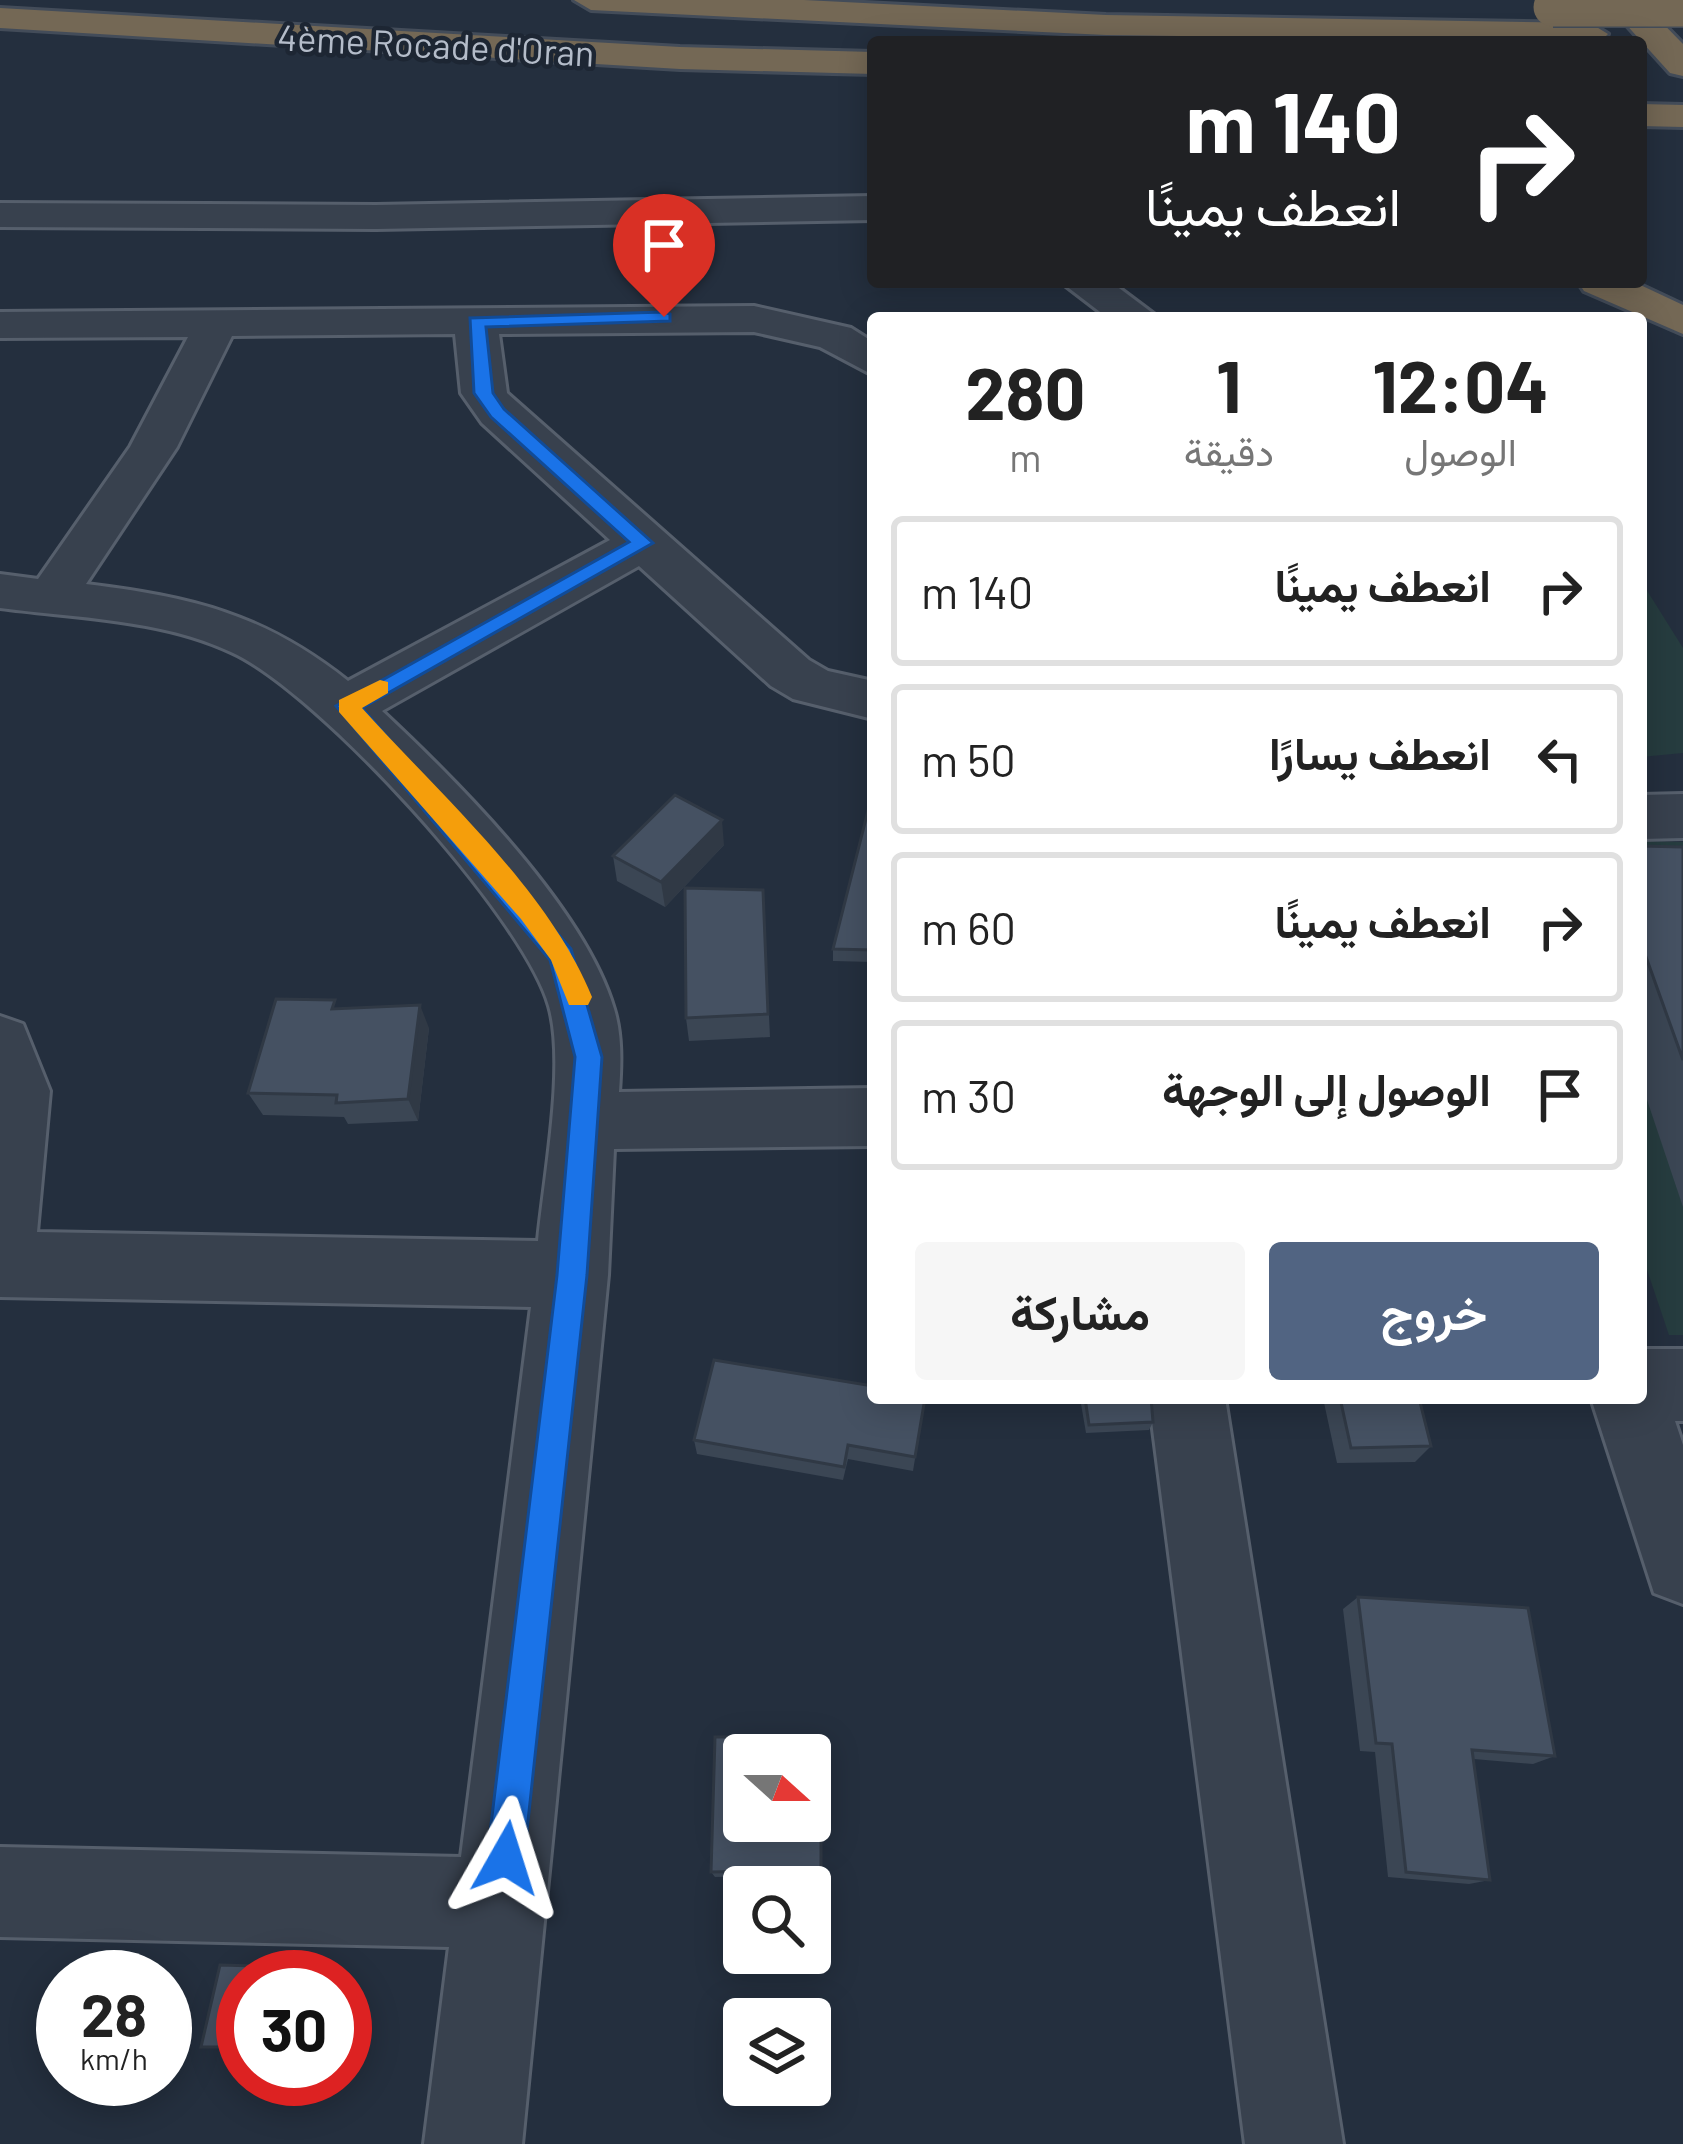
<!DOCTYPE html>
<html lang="ar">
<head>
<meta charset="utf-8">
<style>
	:root { --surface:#fff; --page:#f6f6f6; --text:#222; --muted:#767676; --line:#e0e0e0; --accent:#516482 }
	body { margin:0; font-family:Barlow,Vazirmatn,sans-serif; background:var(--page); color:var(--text); direction:rtl; height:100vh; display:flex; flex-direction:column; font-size:45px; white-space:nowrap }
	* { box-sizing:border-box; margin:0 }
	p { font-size:39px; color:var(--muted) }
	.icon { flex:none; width:66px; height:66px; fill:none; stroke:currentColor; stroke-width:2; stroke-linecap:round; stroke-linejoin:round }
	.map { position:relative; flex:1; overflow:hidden; direction:ltr }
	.side { position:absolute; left:867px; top:312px; width:780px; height:1092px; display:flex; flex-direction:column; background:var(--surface); border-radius:12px; box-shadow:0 6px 30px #0003; direction:rtl }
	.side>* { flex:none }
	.top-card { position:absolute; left:867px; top:36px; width:780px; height:252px; border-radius:12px; box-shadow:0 6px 30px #0003; direction:rtl; background:#202124; color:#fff; overflow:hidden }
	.needle { width:78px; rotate:111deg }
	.buttons { position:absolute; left:723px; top:1734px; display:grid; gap:24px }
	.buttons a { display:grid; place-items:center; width:108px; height:108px; border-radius:12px; background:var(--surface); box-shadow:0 6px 30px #0003; font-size:60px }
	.speed { position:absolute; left:36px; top:1950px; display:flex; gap:24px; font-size:60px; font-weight:700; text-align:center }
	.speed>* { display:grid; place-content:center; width:156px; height:156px; border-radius:50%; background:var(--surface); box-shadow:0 6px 30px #0003; line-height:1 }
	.speed small { font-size:30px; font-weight:400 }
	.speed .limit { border:18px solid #d22; background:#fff; color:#111 }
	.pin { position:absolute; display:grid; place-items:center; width:102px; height:102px; color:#fff; margin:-123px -51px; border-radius:50% 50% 50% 0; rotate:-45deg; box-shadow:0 0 12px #0007 }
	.pin .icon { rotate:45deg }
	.me { position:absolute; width:132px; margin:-66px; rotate:6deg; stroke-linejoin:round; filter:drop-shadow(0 0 9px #0008) }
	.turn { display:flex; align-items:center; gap:42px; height:252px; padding:0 48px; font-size:54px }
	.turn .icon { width:156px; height:156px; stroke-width:2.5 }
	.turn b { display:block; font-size:84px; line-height:102px }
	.eta { display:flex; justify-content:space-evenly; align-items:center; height:204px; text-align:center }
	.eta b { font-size:72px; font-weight:700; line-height:84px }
	.cta { display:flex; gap:24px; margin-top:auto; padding:24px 48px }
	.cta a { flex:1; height:138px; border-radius:12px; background:var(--accent); color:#fff; font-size:48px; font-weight:700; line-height:138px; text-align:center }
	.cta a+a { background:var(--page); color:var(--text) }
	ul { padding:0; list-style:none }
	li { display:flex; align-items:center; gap:36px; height:150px; margin:0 24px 18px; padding:0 24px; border:6px solid var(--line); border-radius:12px }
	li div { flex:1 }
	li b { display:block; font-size:45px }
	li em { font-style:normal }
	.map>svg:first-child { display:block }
	.green { fill:#263c3f }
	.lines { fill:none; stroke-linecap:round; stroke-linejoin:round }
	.minor-casing { stroke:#565f6c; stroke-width:6 }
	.highway-casing { stroke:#434c59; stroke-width:6 }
	.minor { fill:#38414e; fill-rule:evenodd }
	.highway { fill:#746855; fill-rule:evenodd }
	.highway-bridge-casing { stroke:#434c59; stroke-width:42; stroke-linecap:butt }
	.highway-bridge { stroke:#746855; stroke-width:39 }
	.wall { fill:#3b4654 }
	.shaded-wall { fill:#303945 }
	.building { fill:#455162; stroke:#303945; stroke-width:3; fill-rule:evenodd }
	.route { fill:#1a73e8; stroke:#114b97; stroke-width:3 }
	.slow { fill:#f59e0b }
	.labels { text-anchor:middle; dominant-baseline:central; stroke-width:9; stroke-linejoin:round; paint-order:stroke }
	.far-street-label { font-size:36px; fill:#b4bcc9; stroke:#1d2633 }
</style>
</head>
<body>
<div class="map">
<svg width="1683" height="2144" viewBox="0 0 1683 2144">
	<rect width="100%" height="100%" fill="#242f3e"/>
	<g class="green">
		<path d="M1641,581L1683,648V753L1641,757Z"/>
		<path d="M1641,841L1683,842V1335H1669L1641,1252Z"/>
	</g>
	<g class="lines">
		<g class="minor-casing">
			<g id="minor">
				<path d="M873,196V220L376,229L0,227V203L376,205Z"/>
				<path d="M1061,282H1111L1159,318H1108Z"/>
				<path d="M754,306L851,328L873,342V375L820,347L754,332L499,334L507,393L809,660L828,671L873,681V719L793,699L771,686L639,566L382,711C457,781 585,909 614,1009C622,1035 621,1064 619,1092L873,1088V1146L614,1149L608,1275L522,2144H424L449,1947L0,1937V1847L461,1857L531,1307L0,1297V1016L23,1024L50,1091L37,1232L538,1241C544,1178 566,1064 549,1006C523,915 318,691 231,652C161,619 76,618 0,608V574L38,579L130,447L188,337L0,338V312ZM455,334L461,393L482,423L610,540L348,681C264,614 192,597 86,584L177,447L232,336Z"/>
				<path d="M1683,794V838L1641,839V795Z"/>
				<path d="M1641,1349H1683V1421H1675L1683,1445V1604L1654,1593L1591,1398H1641Z"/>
				<path d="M1149,1398H1225L1343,2144H1245Z"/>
			</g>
		</g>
		<g class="highway-casing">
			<g id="highway">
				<path d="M574,0H804L1106,15L1590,23L1608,34L1600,42L1106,35L591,10Z"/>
				<path d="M1604,0H1640L1683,44V76L1670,73Z"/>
				<path d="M0,8L680,47L873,52V74L680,69L0,28Z"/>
				<path d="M1641,104L1683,105V127L1641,126Z"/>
				<path d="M1578,282H1634L1683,305V334L1584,291Z"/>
			</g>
		</g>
		<use href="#minor" class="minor"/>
		<use href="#highway" class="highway"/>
		<g class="highway-bridge-casing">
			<path id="highway-bridge" d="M1553,7H1683"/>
		</g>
		<use href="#highway-bridge" class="highway-bridge"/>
	</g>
	<g class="wall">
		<path d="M873,791V962L833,961V949Z"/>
		<path d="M724,845L665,907L617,881L613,856Z"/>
		<path d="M1641,846L1683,847V1207L1641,1082Z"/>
		<path d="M763,890L770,1037L689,1041L686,1018Z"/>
		<path d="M339,1009L429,1028L418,1121L348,1124L344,1117L263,1115L248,1093Z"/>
		<path d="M925,1398L913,1471L848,1459L843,1480L697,1454L694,1440Z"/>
		<path d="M1080,1398H1151L1153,1422L1149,1430L1086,1433Z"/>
		<path d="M1323,1398H1419L1431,1446L1415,1462L1337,1463Z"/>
		<path d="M1358,1597L1555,1756L1533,1764L1474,1759L1490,1880L1469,1884L1388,1877L1375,1752L1360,1751L1343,1609Z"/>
		<path d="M821,1736L822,1874L715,1877L711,1872Z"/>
	</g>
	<g class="shaded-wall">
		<path d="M722,820L724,845L665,907L661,882Z"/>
		<path d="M420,1005L429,1028L418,1121L408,1099Z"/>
		<path d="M324,1968L333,1969L332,1977H323Z"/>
	</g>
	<g class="building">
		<path d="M873,791V950L833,949Z"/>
		<path d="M675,795L722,820L661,882L613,856Z"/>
		<path d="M1641,846L1683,847V1060L1641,943Z"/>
		<path d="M685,888L763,890L768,1014L686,1018Z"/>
		<path d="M276,999L335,1000L332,1009L420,1005L408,1099L336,1103L337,1095L248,1093Z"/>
		<path d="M714,1360L873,1386V1398H925L915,1457L848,1445L844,1467L694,1440Z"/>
		<path d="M1085,1398H1151L1153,1422L1089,1425Z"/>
		<path d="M1340,1398H1419L1431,1446L1351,1448Z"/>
		<path d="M1358,1597L1528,1608L1555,1756L1472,1750L1490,1880L1406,1872L1392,1744L1376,1743Z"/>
		<path d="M821,1736V1870L711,1872L715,1737ZM744,1755H810V1821H744Z"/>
		<path d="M220,1965L324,1968L323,1977H243V2047H201Z"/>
	</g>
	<path class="route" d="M664,312L670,314V321L486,327L493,393L504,409L653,543L362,708L571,949L602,1057L587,1275L524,1858L519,1871L506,1876L492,1871L487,1858L557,1275L575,1057L550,960L336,706L629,542L491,417L474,393L470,318Z"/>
	<path class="slow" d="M380,680L388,682V693L362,708C440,795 548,889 592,997L588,1005H569L551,960L521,919L339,712V700Z"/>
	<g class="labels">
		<g class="far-street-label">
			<text transform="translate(436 44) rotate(3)">4ème Rocade d'Oran</text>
		</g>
	</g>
</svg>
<div class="buttons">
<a><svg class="needle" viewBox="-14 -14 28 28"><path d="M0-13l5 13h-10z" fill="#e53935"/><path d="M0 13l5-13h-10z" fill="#767676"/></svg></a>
<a><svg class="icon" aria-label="search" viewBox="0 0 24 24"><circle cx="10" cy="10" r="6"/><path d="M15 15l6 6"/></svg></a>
<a><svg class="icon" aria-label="layers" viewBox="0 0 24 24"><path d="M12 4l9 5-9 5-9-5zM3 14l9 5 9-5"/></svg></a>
</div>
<div class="speed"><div>28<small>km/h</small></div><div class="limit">30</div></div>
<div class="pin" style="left:664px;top:317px;background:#d93025"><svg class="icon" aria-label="arrive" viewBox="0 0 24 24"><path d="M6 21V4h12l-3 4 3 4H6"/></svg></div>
<svg class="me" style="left:506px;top:1858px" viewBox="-20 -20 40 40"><path d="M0-17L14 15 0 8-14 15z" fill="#1a73e8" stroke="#fff" stroke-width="4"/></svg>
<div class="top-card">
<div class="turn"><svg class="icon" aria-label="right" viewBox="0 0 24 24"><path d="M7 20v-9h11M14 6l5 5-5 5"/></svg><div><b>140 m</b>انعطف يمينًا</div></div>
</div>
<section class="side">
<div class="eta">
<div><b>12:04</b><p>الوصول</p></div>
<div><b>1</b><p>دقيقة</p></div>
<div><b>280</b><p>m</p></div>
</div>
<ul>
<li><svg class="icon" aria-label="right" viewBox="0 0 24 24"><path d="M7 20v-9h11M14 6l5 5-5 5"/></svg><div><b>انعطف يمينًا</b></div><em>140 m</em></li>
<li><svg class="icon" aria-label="left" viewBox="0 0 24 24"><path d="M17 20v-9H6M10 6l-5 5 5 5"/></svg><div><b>انعطف يسارًا</b></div><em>50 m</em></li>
<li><svg class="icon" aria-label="right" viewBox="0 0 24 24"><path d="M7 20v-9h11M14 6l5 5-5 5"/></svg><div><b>انعطف يمينًا</b></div><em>60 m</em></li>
<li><svg class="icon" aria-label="arrive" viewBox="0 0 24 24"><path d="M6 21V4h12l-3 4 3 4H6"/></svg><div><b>الوصول إلى الوجهة</b></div><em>30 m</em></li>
</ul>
<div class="cta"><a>خروج</a><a>مشاركة</a></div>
</section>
</div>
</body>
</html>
